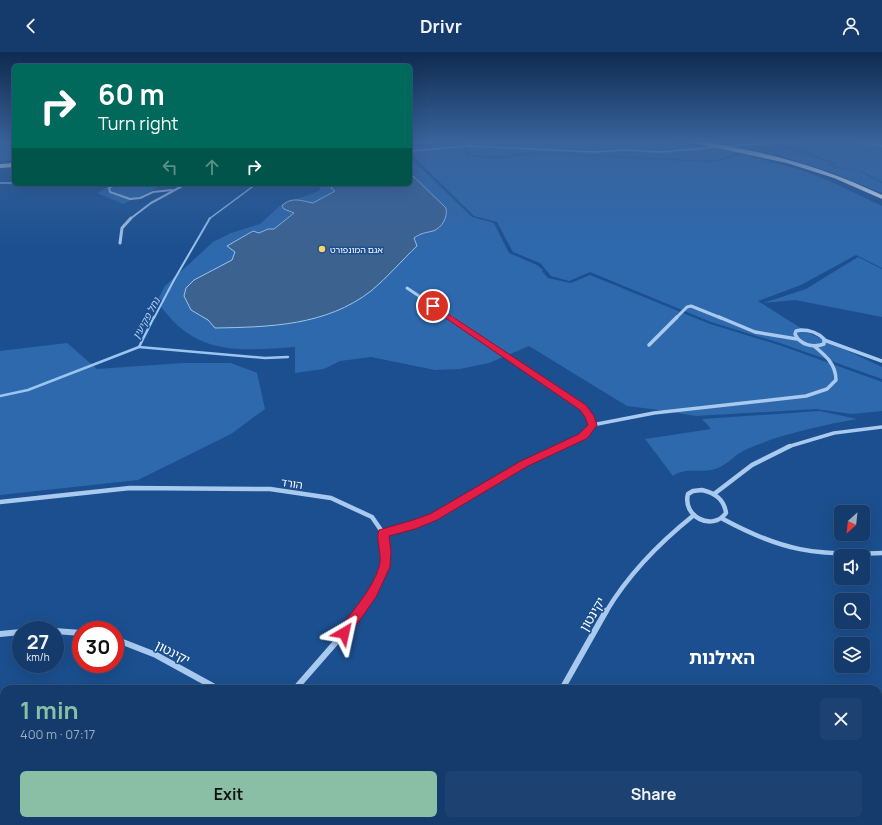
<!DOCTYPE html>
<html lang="en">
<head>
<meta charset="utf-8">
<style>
	:root { --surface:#143b6b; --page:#1d4271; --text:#f1f3f6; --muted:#9dadc1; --line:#33557e; --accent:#8abfa5 }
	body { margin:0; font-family:Manrope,"Noto Sans Hebrew",sans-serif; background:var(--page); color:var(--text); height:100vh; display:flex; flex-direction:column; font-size:15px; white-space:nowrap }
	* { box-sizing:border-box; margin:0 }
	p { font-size:13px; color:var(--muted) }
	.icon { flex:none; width:22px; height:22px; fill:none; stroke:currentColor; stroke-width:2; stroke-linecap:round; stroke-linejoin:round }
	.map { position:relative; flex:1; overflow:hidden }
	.side { position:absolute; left:0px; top:633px; width:882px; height:140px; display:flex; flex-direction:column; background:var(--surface); border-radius:12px 12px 0 0; box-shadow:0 4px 16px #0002,0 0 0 1px var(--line) }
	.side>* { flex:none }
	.banner { position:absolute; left:12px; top:12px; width:400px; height:122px; border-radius:6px; box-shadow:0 4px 16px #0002,0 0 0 1px var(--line); background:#00695c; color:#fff; overflow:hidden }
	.needle { width:26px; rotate:207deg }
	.tools { position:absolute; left:834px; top:453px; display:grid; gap:8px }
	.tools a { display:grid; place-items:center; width:36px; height:36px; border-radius:6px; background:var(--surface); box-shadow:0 4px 16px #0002,0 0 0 1px var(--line); font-size:20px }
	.speed { position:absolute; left:12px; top:569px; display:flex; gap:8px; font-size:20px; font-weight:700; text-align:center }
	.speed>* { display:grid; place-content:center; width:52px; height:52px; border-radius:50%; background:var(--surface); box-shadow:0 4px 16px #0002,0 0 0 1px var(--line); line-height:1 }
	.speed small { font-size:10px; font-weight:400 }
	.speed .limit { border:6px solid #d22; background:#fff; color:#111 }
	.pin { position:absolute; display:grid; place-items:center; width:34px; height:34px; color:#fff; margin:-17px; border:2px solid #fff; border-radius:50%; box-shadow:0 1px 4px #0007 }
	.me { position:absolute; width:44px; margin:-22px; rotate:36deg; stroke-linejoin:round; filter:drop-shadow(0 0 3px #0008) }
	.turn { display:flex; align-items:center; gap:14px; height:84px; padding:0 20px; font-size:18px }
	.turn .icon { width:52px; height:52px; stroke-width:2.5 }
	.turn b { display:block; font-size:28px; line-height:34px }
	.lanes { display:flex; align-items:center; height:38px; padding:0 20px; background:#0003; justify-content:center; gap:20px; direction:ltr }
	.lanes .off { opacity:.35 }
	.round { display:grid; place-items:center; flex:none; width:42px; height:42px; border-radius:6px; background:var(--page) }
	.headline { display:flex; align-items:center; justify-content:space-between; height:68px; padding:0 20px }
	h1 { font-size:24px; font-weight:700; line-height:30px; color:var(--accent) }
	.button { display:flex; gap:8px; margin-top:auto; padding:8px 20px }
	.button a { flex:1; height:46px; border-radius:6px; background:var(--accent); color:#111; font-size:16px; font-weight:700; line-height:46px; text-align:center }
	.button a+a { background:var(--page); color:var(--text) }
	header { display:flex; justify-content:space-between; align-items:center; height:52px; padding:0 20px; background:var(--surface); font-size:18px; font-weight:700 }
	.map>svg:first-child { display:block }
	.green { fill:#2e69ad }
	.water { fill:#3c6290; stroke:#9cc4f0 }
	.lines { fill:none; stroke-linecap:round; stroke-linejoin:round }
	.stream-far2 { stroke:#9cc4f0; stroke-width:1.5 }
	.stream-far1 { stroke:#9cc4f0; stroke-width:2 }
	.stream { stroke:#9cc4f0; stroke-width:2.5 }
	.minor-far4 { stroke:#a9c9ee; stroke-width:2 }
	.minor-far3 { stroke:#a9c9ee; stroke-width:3 }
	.minor-far2 { stroke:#a9c9ee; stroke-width:3.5 }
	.minor-far1 { stroke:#a9c9ee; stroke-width:4.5 }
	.minor { stroke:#a9c9ee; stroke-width:6 }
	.trunk { fill:#f8faff; fill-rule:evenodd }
	.route { fill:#e11d48; stroke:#92132f }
	.poi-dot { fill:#ffd166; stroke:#1b4f8f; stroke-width:1.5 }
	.labels { text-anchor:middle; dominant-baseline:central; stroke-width:3; stroke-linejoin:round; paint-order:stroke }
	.far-poi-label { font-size:9px; fill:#fff; stroke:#1b4f8f; text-anchor:start }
	.far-water-label { font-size:10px; font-style:italic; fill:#b5d3f5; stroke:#1b4f8f }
	.street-label { font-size:11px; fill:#fff; stroke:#1b4f8f }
	.near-street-label { font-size:13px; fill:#fff; stroke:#1b4f8f }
	.near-district-label { font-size:18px; font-weight:bold; fill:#fff; stroke:#1b4f8f }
</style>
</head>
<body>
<header><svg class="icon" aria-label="back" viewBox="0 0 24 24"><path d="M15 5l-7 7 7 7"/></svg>Drivr<svg class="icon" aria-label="person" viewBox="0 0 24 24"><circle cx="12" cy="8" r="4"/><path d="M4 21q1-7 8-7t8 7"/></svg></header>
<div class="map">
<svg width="882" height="773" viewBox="0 0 882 773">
	<rect width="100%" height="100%" fill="#1b4f8f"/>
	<g class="green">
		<path d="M0,90H14V108L0,109Z"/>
		<path d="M414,90L462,92L468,104C482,105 499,108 513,105C521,103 529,102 538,101L707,110L723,108L742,102L801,118L832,130L882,154V216L856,203L801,233L758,249L807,280L882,315V327L780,291L711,270L590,220L569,229L551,224L540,211L513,200L497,170L474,164L415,106L410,95V91Z"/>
		<path d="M439,90H665L741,100L720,107L705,109L537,100L519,101L511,104L470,103L465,91Z"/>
		<path d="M833,90L840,91L882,90V130L859,118L840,116L832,113L837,111L813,103L806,96L826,93Z"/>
		<path d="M787,98L834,111L828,113L838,116L857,118L882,131V141L828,119L768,100Z"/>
		<path d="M410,103L412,107L472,165L494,171L509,201L537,213L543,218L542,219L548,226L571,231L590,223L710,272L779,293L882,330V359L852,362L816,357L696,364L659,358L627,354L529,294L489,311L460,317L435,318L371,305L340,309L324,317L295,321V295C235,299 194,304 157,249L165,234L213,190L231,181L260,172L283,151L312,142L320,138L319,132H410Z"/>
		<path d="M112,132H166L123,152L97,141Z"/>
		<path d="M858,205L882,217V265L795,248L763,251L806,237Z"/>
		<path d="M67,291L97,317L183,311H231L257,321L265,357L231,382L138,428L0,443V299Z"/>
		<path d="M820,359L857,367C819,374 780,382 745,398C736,402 729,411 720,415C705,423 685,414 673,424L645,387L711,377L702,367Z"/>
		<path d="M403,769H582L611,773H403Z"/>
	</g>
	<path class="water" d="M410,121L446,156C448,165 442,176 433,179C425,181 421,181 414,186L417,194C402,208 387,226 371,239C326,274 269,275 215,276L208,268L191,258L184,244L186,236L194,228L232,208L235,200L227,194L253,179L259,181L268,177H274L294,161L284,157L282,154C291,144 302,149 313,151L335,139L331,136L333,133L331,132H410Z"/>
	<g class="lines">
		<g class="stream-far2">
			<path d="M856,90L882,94"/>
			<path d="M724,94L800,90"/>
			<path d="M410,99L469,94L595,100L624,98L661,100L717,95"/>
			<path d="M0,131H14"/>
			<path d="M209,167L256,132"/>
		</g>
		<path class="stream-far1" d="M154,266L174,228L210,166"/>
		<g class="stream">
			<path d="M139,295L265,306L288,305"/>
			<path d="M0,344L28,338L139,295L154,265"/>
		</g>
		<g class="minor-far4">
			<path d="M116,132L109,136L110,140L130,147L140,146L153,140L172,138"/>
			<path d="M130,167L151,151L186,132"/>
		</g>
		<g class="minor-far3">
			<path d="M120,191L122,176L131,166"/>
			<path d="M407,236L452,266"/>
			<path d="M676,266L687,255L691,254L721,266"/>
		</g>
		<g class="minor-far2">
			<path d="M450,265L583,356L589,364L592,373"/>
			<path d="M719,265L755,280L797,287"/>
			<path d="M801,278C810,278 817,280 824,287V292C813,296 800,293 795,282L796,279Z"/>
			<path d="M824,288L882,309"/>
			<path d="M649,293L677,265"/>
			<path d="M562,395L583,385L592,373L654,361L806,344L827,337L836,328C836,312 825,303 814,294"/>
			<path d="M787,395L834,381L882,375"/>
		</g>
		<g class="minor-far1">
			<path d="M702,438C715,441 724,447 726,461C712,480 682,464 688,442L693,439Z"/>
			<path d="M714,442L752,413L790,394"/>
			<path d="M0,450L130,436L270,437L331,446L372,465L383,481L386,499L385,515L372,541L359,560"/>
			<path d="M723,467C782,499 816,504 882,501"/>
			<path d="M383,481L433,465L524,412L564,394"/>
			<path d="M606,560C629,521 659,491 694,463"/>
		</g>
		<g class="minor">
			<path d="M55,579L81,581"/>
			<path d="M0,582L21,580"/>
			<path d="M115,587L156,603L218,637"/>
			<path d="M295,637L344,581L359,559"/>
			<path d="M562,637L606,559"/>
			<path d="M878,666L882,665"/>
			<path d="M202,773L216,769"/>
			<path d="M741,773L742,769"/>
		</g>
		<g class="trunk">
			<path d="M689,90C703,88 718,92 731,95C784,104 834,120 882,143V147L834,126L787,111Z"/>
			<path d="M14,111V115L0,116V112Z"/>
		</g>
	</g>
	<linearGradient id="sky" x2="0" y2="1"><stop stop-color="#0f2b4f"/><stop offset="0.45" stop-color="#39639b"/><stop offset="1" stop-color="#39639b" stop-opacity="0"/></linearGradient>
	<rect width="882" height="198" fill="url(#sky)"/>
	<path class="route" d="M433,252L586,353L594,364L597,373L590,383L586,387L528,414L437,468L415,477L389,484L391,499L390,515L376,545L348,585L344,587L340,585L338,581L340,576C353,558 372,538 379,515C383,504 375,487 379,478L413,468L430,462L521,409L579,382L588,373L585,365L580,358L431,256V253Z"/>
	<circle class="poi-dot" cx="322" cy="197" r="4"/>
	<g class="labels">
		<g class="far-poi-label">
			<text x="330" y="197">אגם המונפורט</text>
		</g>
		<g class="far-water-label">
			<text transform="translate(146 266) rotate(-61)">נחל פקיעין</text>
		</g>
		<g class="street-label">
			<text transform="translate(292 431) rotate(9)">הורד</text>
		</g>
		<g class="near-street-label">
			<text transform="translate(592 562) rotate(-59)">יקינטון</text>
			<text transform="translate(173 600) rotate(27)">יקינטון</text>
		</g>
		<g class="near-district-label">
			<text x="722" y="605">האילנות</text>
		</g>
	</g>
</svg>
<div class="tools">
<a><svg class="needle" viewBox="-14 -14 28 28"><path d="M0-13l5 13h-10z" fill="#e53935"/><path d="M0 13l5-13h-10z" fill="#9dadc1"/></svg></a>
<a><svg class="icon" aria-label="sound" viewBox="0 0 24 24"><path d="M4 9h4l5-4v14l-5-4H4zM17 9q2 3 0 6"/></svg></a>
<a><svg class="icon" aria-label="search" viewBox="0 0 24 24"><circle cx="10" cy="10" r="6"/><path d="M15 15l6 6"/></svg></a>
<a><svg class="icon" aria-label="layers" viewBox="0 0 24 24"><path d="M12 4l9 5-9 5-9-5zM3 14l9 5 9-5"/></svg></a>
</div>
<div class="speed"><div>27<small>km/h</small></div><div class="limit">30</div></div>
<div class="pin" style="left:433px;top:254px;background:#d93025"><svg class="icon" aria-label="arrive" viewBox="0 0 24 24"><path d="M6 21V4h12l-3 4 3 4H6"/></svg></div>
<svg class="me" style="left:344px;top:581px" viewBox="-20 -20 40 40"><path d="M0-17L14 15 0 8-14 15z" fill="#e11d48" stroke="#fff" stroke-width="4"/></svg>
<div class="banner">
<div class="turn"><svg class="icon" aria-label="right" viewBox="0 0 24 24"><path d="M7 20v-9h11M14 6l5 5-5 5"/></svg><div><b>60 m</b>Turn right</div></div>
<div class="lanes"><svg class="icon off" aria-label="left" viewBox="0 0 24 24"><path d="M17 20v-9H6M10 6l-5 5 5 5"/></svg><svg class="icon off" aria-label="ahead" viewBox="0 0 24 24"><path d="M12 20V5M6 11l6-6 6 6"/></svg><svg class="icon" aria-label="right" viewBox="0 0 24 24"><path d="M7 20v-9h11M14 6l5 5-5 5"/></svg></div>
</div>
<section class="side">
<div class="headline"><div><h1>1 min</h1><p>400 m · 07:17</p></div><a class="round"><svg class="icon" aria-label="close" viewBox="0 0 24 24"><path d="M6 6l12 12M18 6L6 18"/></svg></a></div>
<div class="button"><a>Exit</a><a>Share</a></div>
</section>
</div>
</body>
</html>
